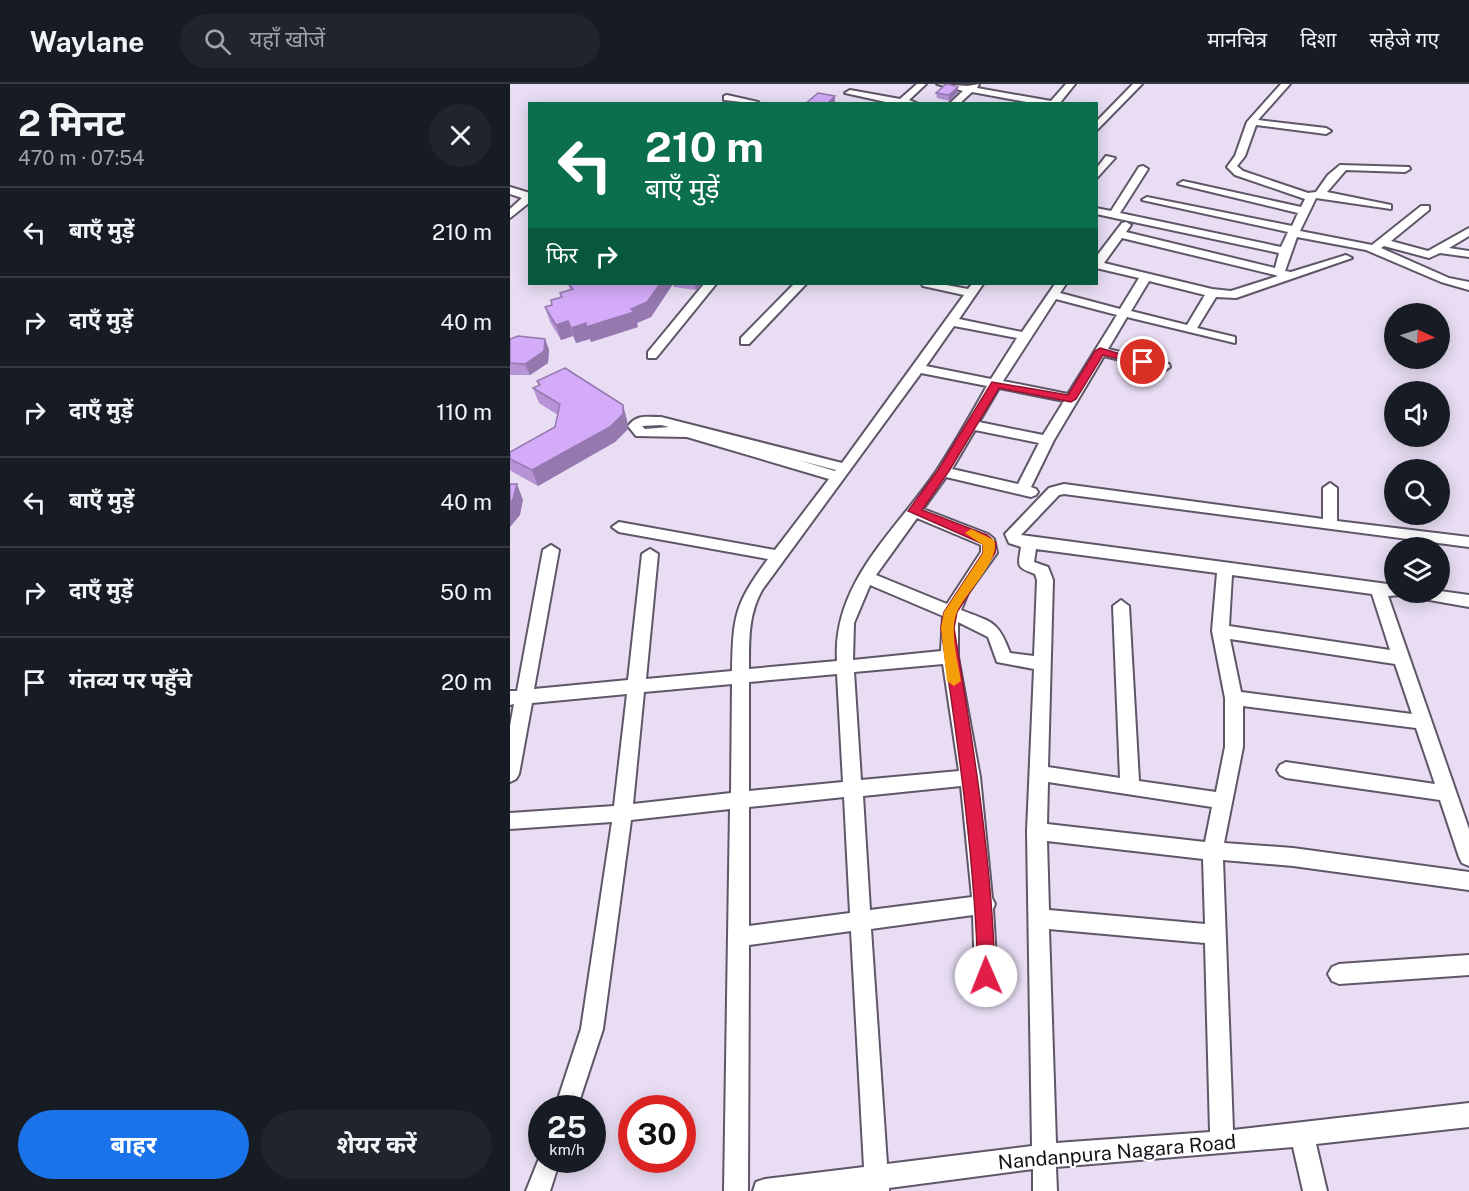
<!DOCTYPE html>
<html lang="hi">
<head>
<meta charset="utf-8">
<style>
	:root { --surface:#171b24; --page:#20242c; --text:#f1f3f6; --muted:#9ea1a6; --line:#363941; --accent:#1a73e8 }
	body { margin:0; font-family:"Public Sans","Noto Sans Devanagari",sans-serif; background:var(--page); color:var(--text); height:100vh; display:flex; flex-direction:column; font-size:22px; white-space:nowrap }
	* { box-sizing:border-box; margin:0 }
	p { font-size:20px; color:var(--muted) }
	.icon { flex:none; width:33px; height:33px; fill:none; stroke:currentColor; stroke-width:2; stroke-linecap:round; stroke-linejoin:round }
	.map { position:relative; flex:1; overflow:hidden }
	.panel { display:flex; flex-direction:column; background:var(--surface); width:510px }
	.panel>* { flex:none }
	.hud { position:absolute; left:18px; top:18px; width:570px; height:183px; border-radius:0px; box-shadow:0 3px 15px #0003; background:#0b6e4f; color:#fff; overflow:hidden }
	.needle { width:39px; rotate:94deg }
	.fabs { position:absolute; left:874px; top:219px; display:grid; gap:12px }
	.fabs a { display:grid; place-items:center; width:66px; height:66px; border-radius:50%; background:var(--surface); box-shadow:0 3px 15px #0003; font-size:30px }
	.speed { position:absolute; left:18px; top:1011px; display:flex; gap:12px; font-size:30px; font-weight:700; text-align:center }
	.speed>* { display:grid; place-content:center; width:78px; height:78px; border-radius:50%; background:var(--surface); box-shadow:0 3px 15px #0003; line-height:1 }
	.speed small { font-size:15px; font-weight:400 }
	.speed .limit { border:9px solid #d22; background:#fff; color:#111 }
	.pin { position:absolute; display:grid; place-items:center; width:51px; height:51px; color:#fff; margin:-26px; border:3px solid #fff; border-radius:50%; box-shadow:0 2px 6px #0007 }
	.me { position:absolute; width:66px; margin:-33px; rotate:359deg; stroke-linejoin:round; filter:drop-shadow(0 0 4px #0008) }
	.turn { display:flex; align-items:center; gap:21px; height:126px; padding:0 18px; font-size:27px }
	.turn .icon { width:78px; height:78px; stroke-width:2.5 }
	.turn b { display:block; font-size:42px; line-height:51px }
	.then { display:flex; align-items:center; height:57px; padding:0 18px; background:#0003; gap:12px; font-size:22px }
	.round { display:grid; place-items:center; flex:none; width:63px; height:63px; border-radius:32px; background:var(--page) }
	.overview { display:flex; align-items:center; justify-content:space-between; height:102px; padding:0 18px }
	h1 { font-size:36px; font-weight:700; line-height:45px }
	.action { display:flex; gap:12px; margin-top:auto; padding:12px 18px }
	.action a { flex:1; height:69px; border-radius:36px; background:var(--accent); color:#fff; font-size:24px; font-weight:700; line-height:69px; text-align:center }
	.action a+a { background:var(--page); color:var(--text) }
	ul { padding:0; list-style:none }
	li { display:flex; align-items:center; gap:18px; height:90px; padding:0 18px; border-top:2px solid var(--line) }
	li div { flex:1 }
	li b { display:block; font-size:22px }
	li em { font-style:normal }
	header { display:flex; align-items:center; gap:36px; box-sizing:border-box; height:84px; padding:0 30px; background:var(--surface); border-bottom:2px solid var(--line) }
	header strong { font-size:28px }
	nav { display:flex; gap:33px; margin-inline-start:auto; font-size:21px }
	.search { width:420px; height:54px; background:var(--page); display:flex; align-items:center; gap:15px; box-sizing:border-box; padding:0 21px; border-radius:33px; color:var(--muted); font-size:22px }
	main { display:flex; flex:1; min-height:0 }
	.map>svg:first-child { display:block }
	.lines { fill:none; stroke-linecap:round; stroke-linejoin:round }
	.minor-casing { stroke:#5f5668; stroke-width:4 }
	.minor { fill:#fff; fill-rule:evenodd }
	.wall { fill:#b693d5 }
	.shaded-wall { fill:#9478ae }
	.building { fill:#d4abf8; stroke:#9478ae; stroke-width:1.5 }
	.route { fill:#e11d48; stroke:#92132f; stroke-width:1.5 }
	.slow { fill:#f59e0b }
	.labels { text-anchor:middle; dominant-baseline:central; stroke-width:4.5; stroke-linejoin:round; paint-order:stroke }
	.near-street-label { font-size:20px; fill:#17131a; stroke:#fff }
</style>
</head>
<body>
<header>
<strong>Waylane</strong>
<div class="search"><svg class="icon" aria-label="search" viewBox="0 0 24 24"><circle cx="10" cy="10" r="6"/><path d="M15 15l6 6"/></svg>यहाँ खोजें</div>
<nav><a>मानचित्र</a><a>दिशा</a><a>सहेजे गए</a></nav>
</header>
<main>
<section class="panel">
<div class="overview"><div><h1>2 मिनट</h1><p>470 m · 07:54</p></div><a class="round"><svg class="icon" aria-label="close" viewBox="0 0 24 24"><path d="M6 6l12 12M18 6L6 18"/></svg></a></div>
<ul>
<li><svg class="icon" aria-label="left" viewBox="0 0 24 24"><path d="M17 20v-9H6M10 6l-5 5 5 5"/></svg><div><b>बाएँ मुड़ें</b></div><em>210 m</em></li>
<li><svg class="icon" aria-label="right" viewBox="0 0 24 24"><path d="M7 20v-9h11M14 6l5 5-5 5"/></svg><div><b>दाएँ मुड़ें</b></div><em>40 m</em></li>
<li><svg class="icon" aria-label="right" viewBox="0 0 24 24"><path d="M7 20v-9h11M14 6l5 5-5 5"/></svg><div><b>दाएँ मुड़ें</b></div><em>110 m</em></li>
<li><svg class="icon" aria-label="left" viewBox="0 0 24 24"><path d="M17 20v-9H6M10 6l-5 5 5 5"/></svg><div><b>बाएँ मुड़ें</b></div><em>40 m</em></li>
<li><svg class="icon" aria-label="right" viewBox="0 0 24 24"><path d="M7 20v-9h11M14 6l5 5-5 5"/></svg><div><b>दाएँ मुड़ें</b></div><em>50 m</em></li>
<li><svg class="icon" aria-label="arrive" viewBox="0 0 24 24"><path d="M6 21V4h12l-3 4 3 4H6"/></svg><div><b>गंतव्य पर पहुँचे</b></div><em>20 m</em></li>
</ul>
<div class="action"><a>बाहर</a><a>शेयर करें</a></div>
</section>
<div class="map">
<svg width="959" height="1107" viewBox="0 0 959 1107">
	<rect width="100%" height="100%" fill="#e8ddf3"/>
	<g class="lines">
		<g class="minor-casing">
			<g id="minor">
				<path d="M407,0H416L399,16L409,20H385L335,9L340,6L390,15Z"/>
				<path d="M427,0L458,2L469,0L467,4L541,17L556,0H565L549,20H527L462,8L449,20H439L453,7Z"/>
				<path d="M623,0H632L586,47V38Z"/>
				<path d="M771,0H780L748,36L816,44L821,47L816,50L746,41L735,72L727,82L733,87L798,109L806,108L818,91L830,81L899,83L900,85L895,88L836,86L817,108L881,121V125L806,114L790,147L862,161L911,122H919V126L881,157L918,167L959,144V152L939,164L959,167V173L930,169L919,174L874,162L871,164L939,194L959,198V206L931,198L856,166L787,153L775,187L781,188L836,171L842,174L726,214L706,213L687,244L725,253V259L617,233L598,265L659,280L660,283L654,287L594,272L544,356L521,403L526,405L528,408L526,411L521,413L436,393L413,425L478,450L484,455L487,469L458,509L451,526C481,538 488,536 500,569L524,572L527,496L525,490C506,483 508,483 511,463L499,459L495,450L539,404L554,400L813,435V404L820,399L827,404V437L959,453V463L554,410L549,411L511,451L885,501V508L930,507L959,511V523L891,511L878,512L959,745V782L952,779L949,773L930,716L776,694L770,691L767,686L770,681L776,678L925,700L906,644L733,622V663L714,759L783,764L959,788V806L783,782L713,776L723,1046L959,1019V1043L806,1060L817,1107H793L783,1063L546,1083L547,1107H523V1085L379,1104V1107H243L246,1098L255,1095L354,1083L341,847L239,861L238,1107H214L220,725L121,736L93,945L67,1024H45L71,945L102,738L0,745V729L104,722L117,610L22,619L9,690L6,695L0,698V642L4,620L0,621V607H7L33,466L41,461L49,466L24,605L118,596L132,470L140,465L148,470L136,595L222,587C223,531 225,520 258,475L109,448L102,443L109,438L265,466L319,395L177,353L126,352L118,342C127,330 137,333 151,333L332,379L454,211L413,202L412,200H431L458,205L462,200H473L449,235L512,248L545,200H556L550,209L610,225L629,194L586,184V173L612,139L616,138L621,141L616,148L765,184L769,169L586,130V124L601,127L629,83L633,82L638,85L610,129L771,163L778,148L632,116L637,113L782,142L788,129L668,100L673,97L791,123L795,115L725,91L717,83L725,72L737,38ZM612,154L765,191L768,192L721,207L702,205L594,179ZM639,197L695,211L677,241L621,227ZM546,215L607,231L558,310L493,297ZM444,242L507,254L481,295L416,282ZM411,289L477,302C461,330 445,359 427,386C387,446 322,498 327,577L239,585C239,557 238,531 252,506ZM489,304L554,317L533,351L469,338ZM151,341L159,343L135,345L132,342ZM465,346L529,359L508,400L442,385ZM288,376L326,386L325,387ZM407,434L471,461V468L437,520L366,491ZM526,465L707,489L702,547L715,614V663L706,708L629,697L619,522L611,516L603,522L610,694L538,683L543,496L538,483L524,478ZM722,491L862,510L880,566L719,542ZM360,501L433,532L431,567L343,576L344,539ZM448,538L478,553L487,578L524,585L517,747L522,1062L377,1080L361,845L463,831L465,892L469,899L476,902L483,899L487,892L483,825L485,820L482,814L470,693L448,573ZM720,555L885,580L902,630L731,608ZM433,580L449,687L351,696L344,588ZM327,590L333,698L239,707V598ZM222,600L221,709L123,720L134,608ZM538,698L702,723L695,758L537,740ZM451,702L462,813L360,826L353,712ZM334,713L340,829L239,842V723ZM537,757L693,775L695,840L539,826ZM539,845L695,859L700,1048L546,1059Z"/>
				<path d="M217,11L248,18L249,20L214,16V12Z"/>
				<path d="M596,72L605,74L586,95V85Z"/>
				<path d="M0,103L20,109V118L0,134V125L12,114L0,110Z"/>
				<path d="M194,200H206L146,274H138V268Z"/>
				<path d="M284,200H296L239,260H231V254Z"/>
				<path d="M959,871V891L829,900L822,897L818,890L822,883L829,880Z"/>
				<path d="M32,1067V1076H50L40,1107H16Z"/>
			</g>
		</g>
		<use href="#minor" class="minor"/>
	</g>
	<g class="wall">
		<path d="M448,8L439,17L427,14L426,9Z"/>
		<path d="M58,200H192L186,206L164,203L163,200L141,233L127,239L128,243L81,258L80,255L66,259L63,252L51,256L40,238L35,223L42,221L51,213L50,209L60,206Z"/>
		<path d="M0,255H35L39,266L38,279L20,291H0Z"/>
		<path d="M27,297L117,336L118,345L105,358L28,402L1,387L0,385V368L45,343L48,331L29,319L23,304L29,302Z"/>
	</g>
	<g class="shaded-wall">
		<path d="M448,3V8L439,17V11Z"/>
		<path d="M325,12V20H317Z"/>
		<path d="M150,200H163L141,233L127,239L128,243L81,258L80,255L66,259L61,244L121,225Z"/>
		<path d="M185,200H192L186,206Z"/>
		<path d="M58,237L63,252L51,256L46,241Z"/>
		<path d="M35,255L39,266L38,279L20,291L15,280Z"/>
		<path d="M113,321L117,336L118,345L105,358L28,402L22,386Z"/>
		<path d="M7,400L13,416L10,431L0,443V419Z"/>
	</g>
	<g class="building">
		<path d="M436,0H438L448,3L439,11L426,9Z"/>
		<path d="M308,9L325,12L317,20H295Z"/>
		<path d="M59,200H150L137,218L121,225L124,228L76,243V239L61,244L58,237L46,241L35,223L42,221L41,216L52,213L50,209L63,205Z"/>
		<path d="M8,252L35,255L34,267L15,280L0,279V255Z"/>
		<path d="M55,284L113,321V330L100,343L22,386L0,375V368L45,343L50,320L23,304L30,301L27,297Z"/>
		<path d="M0,400H7L3,415L0,419Z"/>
	</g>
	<path class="route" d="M590,264L638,278L633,281L593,271L566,315L561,318L489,304L439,387L412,426L477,451L486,459L485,469L447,528L444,544C463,660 482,775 485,892L482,898L476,901L470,898L468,892C465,775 448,660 431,544L434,528L473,469V460L398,427L428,386L482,298L558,311L585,267Z"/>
	<path class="slow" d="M461,445L484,456C492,475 455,509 447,528C439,547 448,577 451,597L444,602L437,597L431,544L434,528L473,469V461L455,449Z"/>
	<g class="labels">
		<g class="near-street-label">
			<text transform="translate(607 1068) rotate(-5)">Nandanpura Nagara Road</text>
		</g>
	</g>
</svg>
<div class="fabs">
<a><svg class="needle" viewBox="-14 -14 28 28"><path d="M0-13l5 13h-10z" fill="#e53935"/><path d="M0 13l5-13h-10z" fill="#9ea1a6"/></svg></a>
<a><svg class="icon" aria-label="sound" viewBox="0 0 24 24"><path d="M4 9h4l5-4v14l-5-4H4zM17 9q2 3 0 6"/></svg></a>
<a><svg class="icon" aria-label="search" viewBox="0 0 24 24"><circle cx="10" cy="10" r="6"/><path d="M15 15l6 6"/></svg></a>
<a><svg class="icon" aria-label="layers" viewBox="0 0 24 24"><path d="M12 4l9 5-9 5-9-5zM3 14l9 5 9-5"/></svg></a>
</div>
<div class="speed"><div>25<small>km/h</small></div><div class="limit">30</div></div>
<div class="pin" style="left:633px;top:278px;background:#d93025"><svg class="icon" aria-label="arrive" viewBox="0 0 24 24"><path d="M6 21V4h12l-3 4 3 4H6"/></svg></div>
<svg class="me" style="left:476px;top:892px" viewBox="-20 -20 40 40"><circle r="19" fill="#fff"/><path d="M0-13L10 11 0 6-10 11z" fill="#e11d48"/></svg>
<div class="hud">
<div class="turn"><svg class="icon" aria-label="left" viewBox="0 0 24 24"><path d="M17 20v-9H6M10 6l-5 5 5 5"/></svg><div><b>210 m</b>बाएँ मुड़ें</div></div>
<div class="then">फिर<svg class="icon" aria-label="right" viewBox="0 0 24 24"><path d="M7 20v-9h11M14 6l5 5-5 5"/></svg></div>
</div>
</div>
</main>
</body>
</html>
